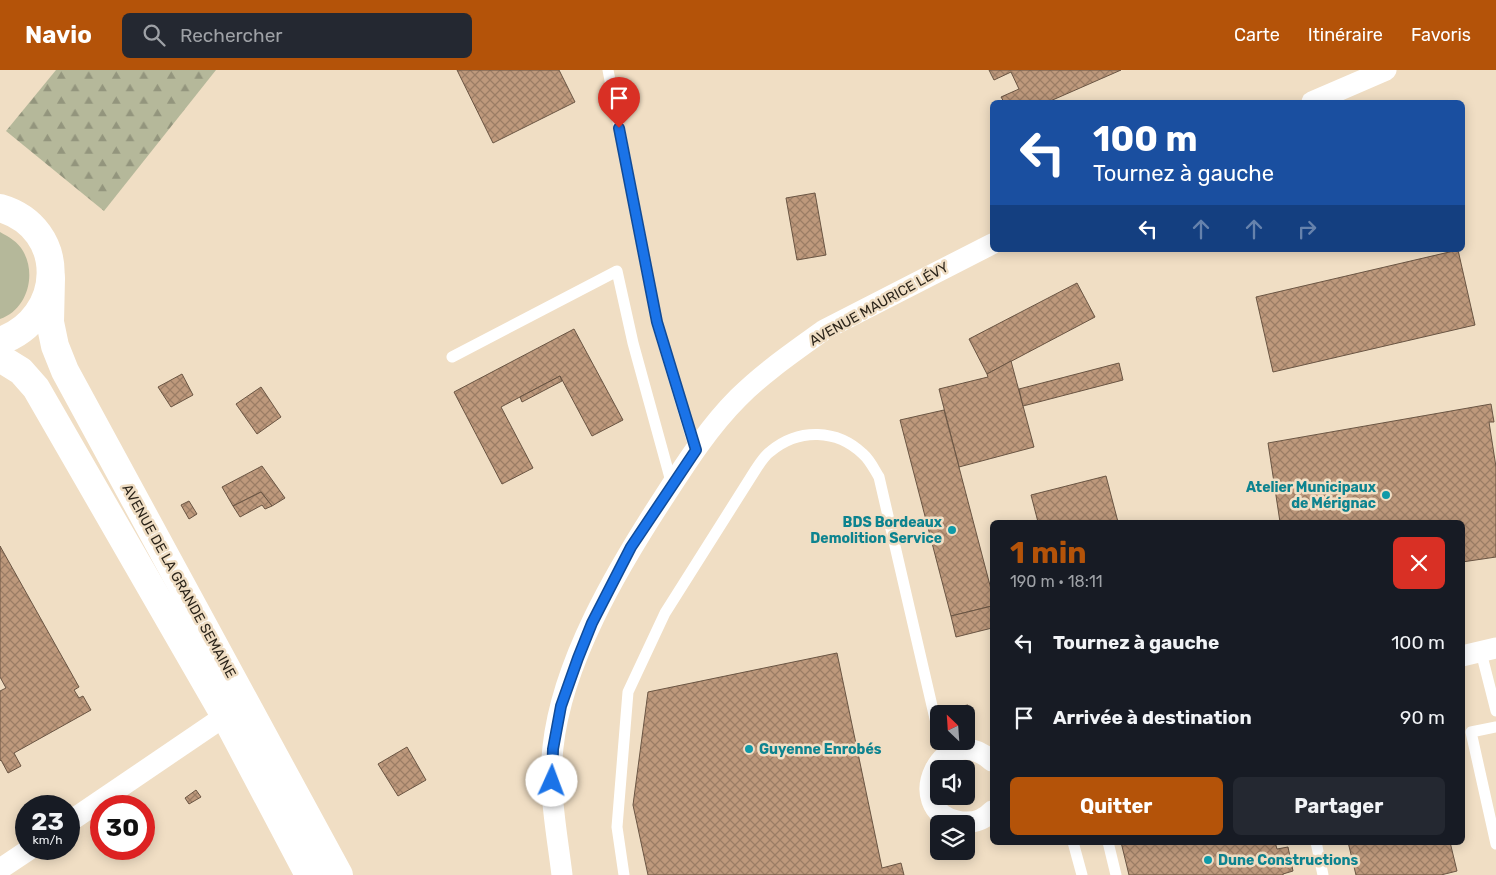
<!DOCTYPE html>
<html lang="fr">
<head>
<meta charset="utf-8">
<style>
	:root { --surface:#171b24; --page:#242831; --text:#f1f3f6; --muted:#9ea1a6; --accent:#b45309 }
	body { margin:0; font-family:Rubik,sans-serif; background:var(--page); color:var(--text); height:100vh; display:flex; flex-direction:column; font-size:19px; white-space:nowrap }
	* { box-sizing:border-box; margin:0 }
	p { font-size:16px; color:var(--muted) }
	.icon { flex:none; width:28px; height:28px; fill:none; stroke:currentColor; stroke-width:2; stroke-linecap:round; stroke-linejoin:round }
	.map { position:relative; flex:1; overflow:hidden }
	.panel { position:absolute; left:990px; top:450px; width:475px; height:325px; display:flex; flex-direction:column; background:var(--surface); border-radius:8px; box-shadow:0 2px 12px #0003 }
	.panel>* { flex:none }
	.hud { position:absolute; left:990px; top:30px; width:475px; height:152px; border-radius:8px; box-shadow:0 2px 12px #0003; background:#1a4fa0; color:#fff; overflow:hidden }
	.needle { width:32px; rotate:335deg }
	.buttons { position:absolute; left:930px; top:635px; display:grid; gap:10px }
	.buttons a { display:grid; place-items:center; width:45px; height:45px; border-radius:8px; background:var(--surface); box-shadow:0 2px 12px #0003; font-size:25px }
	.speed { position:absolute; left:15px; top:725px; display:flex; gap:10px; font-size:25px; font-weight:700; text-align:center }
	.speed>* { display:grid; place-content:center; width:65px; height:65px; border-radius:50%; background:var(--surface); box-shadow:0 2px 12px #0003; line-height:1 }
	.speed small { font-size:12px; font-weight:400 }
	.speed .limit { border:8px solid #d22; background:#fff; color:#111 }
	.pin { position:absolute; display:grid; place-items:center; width:42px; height:42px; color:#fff; margin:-51px -21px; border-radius:50% 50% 50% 0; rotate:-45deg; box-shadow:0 0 5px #0007 }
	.pin .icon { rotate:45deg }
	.me { position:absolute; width:55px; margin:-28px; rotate:2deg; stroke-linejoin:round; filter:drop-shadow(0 0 4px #0008) }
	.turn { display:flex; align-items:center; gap:18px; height:105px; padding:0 20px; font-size:22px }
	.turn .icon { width:65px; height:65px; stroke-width:2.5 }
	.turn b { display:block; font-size:35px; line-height:42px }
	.lanes { display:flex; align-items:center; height:48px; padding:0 20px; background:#0003; justify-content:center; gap:25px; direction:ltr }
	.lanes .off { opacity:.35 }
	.round { display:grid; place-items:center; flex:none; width:52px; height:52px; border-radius:8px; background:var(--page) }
	.headline { display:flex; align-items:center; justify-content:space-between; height:85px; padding:0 20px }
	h1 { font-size:30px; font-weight:700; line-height:38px; color:var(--accent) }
	.action { display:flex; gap:10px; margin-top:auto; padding:10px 20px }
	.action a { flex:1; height:58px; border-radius:8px; background:var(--accent); color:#fff; font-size:20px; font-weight:700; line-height:58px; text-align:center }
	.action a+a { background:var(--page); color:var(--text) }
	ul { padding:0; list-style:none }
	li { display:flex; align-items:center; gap:15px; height:75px; padding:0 20px }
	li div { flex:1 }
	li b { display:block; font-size:19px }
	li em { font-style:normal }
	header { display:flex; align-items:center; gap:30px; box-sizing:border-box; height:70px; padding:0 25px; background:var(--accent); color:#fff }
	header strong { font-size:24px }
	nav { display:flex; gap:28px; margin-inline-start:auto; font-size:18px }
	.search { width:350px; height:45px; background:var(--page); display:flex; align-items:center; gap:12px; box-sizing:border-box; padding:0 18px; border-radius:8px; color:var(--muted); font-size:19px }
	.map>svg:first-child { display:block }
	.green { fill:#b5b89a }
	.forest { fill:url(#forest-firs) }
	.building { fill:url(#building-cross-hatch); stroke:#6a5543 }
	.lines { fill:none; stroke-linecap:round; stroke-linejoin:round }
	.service { stroke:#fff; stroke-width:11 }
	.minor { stroke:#fff; stroke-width:21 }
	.secondary { stroke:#fff; stroke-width:28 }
	.route-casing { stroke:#114b97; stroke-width:12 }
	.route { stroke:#1a73e8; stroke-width:9 }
	.culture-dot { fill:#0f9aa8; stroke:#f0dec4; stroke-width:2 }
	.labels { text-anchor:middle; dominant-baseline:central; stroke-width:5; stroke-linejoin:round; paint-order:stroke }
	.street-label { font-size:14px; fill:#2b241a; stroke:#f0dec4 }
	.culture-label { font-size:14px; font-weight:bold; fill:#0d838f; stroke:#f0dec4; text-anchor:end }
</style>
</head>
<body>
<header>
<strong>Navio</strong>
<div class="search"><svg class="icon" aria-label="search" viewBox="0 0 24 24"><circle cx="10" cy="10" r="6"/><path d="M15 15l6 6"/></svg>Rechercher</div>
<nav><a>Carte</a><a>Itinéraire</a><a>Favoris</a></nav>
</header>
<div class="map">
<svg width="1496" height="805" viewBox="0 0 1496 805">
	<defs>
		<pattern id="forest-firs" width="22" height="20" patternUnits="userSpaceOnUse" patternTransform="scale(1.25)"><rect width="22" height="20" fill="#b5b89a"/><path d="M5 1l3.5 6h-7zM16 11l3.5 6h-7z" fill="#93957d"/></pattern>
		<pattern id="building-cross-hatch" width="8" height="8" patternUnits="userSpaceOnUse" patternTransform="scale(1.25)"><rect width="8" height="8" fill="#be997c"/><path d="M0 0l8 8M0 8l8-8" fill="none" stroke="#9b7d65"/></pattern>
	</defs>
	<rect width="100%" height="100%" fill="#f0dec4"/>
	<path class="green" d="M0,162C9,167 18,172 23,181C37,205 27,240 0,249Z"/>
	<path class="forest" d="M56,0H216L104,141L6,61Z"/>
	<g class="building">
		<path d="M457,0H559L575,32L493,73Z"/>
		<path d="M989,0H1121L1048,32H1004L1001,27L1019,19L1011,2L994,10Z"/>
		<path d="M815,123L826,185L797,190L786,128Z"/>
		<path d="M1458,180L1475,255L1273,302L1256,227Z"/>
		<path d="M1077,213L1095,247L987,304L969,269Z"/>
		<path d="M574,259L623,350L592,366L560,306L520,327L501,337L533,398L502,414L454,322Z"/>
		<path d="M1011,291L1034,377L959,397L939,319L988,307L987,304Z"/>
		<path d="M1119,293L1123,310L1023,336L1019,319Z"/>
		<path d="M182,304L193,325L171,337L158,317Z"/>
		<path d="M560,306L562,311L522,332L520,327Z"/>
		<path d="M261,317L281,347L257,364L236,334Z"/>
		<path d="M1491,334L1494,352H1489L1496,397V487L1462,492V452H1280L1268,373Z"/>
		<path d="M944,340L992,523V536L951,546L900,350Z"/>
		<path d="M262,396L285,428L272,436L261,422L233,436L222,417Z"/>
		<path d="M1106,406L1118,452H1038L1031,425Z"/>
		<path d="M261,422L272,436L265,439L262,435L240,447L233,436Z"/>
		<path d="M189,431L197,444L189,449L181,435Z"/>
		<path d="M0,476L79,617L74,620L79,628L83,626L91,640L14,683L21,696L8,703L1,690L0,691V621L6,618L0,607Z"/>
		<path d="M992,536V558L956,567L951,546Z"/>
		<path d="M837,583L882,798L901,793L904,805H648L633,735L648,622Z"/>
		<path d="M968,635L972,652L966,651V644H958L956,637Z"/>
		<path d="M407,677L426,710L398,726L378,694Z"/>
		<path d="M196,720L201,727L189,734L185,728Z"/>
		<path d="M1121,772H1275L1277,779L1288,777L1293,801L1283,804V805H1129Z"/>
		<path d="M1348,772H1450L1457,801L1441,805H1356Z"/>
	</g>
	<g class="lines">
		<g class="service">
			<path d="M608,0L657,253L695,380"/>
			<path d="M452,287L617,201L633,273L672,415"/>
			<path d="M1481,582L1496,641"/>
			<path d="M1496,657L1471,662L1496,774"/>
			<path d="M945,671L950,683"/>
			<path d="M1073,772L1082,805"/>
			<path d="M1108,772L1116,805"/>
			<path d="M1316,772L1323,805"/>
			<path d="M624,805L617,757L628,622L665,543L756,399C760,393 765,385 771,381C799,358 837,359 863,384C870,390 874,399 879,407L936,653L939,659"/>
		</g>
		<g class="minor">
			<path d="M1312,32L1386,0"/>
			<path d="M1462,586L1496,578"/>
			<path d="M992,691C942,647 901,739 957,751C971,754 983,751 992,741"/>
			<path d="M69,752L225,646"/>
			<path d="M0,799L30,779"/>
			<path d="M562,805C557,763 548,720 553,677C562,592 617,499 664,427C686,393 709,357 738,328C764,302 795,281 824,260L992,174"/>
		</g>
		<g class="secondary">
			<path d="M0,138C69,158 66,248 0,271"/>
			<path d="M51,208L50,252L55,276L65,301L339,805"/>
			<path d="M0,288L21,301L36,318L225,646L309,805"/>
		</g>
	</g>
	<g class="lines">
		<g class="route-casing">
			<path id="route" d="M552,711L553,679L561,636L578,588L592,553L631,477L696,380L657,252L619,58"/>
		</g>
		<use href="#route" class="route"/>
	</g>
	<g class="culture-dot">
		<circle cx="1386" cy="425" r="5"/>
		<circle cx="952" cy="460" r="5"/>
		<circle cx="749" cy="679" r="5"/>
		<circle cx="1208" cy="790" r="5"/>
	</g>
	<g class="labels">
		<g class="street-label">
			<text transform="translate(879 234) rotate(-29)">AVENUE MAURICE LÉVY</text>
			<text transform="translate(179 511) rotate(61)">AVENUE DE LA GRANDE SEMAINE</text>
		</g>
		<g class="culture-label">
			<text x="1376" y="417">Atelier Municipaux<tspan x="1376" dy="16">de Mérignac</tspan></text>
			<text x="942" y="452">BDS Bordeaux<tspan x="942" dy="16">Demolition Service</tspan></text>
			<text x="759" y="679" text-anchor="start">Guyenne Enrobés</text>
			<text x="1218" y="790" text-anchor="start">Dune Constructions</text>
		</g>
	</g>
</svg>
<div class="buttons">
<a><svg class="needle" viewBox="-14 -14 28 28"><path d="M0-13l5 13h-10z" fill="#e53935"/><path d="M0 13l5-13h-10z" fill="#9ea1a6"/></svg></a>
<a><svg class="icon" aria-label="sound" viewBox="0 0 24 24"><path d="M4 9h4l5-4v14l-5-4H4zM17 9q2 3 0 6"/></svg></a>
<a><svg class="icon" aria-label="layers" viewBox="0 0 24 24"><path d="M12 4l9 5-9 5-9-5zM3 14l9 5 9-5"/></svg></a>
</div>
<div class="speed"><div>23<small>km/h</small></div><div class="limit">30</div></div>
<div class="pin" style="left:619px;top:58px;background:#d93025"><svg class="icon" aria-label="arrive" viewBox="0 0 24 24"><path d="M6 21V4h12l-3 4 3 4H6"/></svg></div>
<svg class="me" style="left:552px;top:711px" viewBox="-20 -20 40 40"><circle r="19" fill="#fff"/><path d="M0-13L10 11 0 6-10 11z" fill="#1a73e8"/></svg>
<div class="hud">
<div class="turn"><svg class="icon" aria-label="left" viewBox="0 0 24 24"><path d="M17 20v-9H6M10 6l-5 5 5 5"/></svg><div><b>100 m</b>Tournez à gauche</div></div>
<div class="lanes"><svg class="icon" aria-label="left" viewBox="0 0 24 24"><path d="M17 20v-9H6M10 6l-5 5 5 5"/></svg><svg class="icon off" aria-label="ahead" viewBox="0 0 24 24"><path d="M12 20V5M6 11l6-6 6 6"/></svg><svg class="icon off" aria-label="ahead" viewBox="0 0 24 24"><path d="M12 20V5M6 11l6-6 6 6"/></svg><svg class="icon off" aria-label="right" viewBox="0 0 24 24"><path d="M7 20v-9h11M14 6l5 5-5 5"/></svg></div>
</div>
<section class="panel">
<div class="headline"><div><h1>1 min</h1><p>190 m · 18:11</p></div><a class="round" style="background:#d93025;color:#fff"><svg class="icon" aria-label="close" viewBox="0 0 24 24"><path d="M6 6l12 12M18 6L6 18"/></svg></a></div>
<ul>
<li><svg class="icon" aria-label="left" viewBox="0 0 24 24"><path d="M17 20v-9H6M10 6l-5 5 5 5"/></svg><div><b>Tournez à gauche</b></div><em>100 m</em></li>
<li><svg class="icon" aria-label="arrive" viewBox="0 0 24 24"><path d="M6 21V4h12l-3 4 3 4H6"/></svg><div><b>Arrivée à destination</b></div><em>90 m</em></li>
</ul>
<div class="action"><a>Quitter</a><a>Partager</a></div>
</section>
</div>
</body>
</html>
